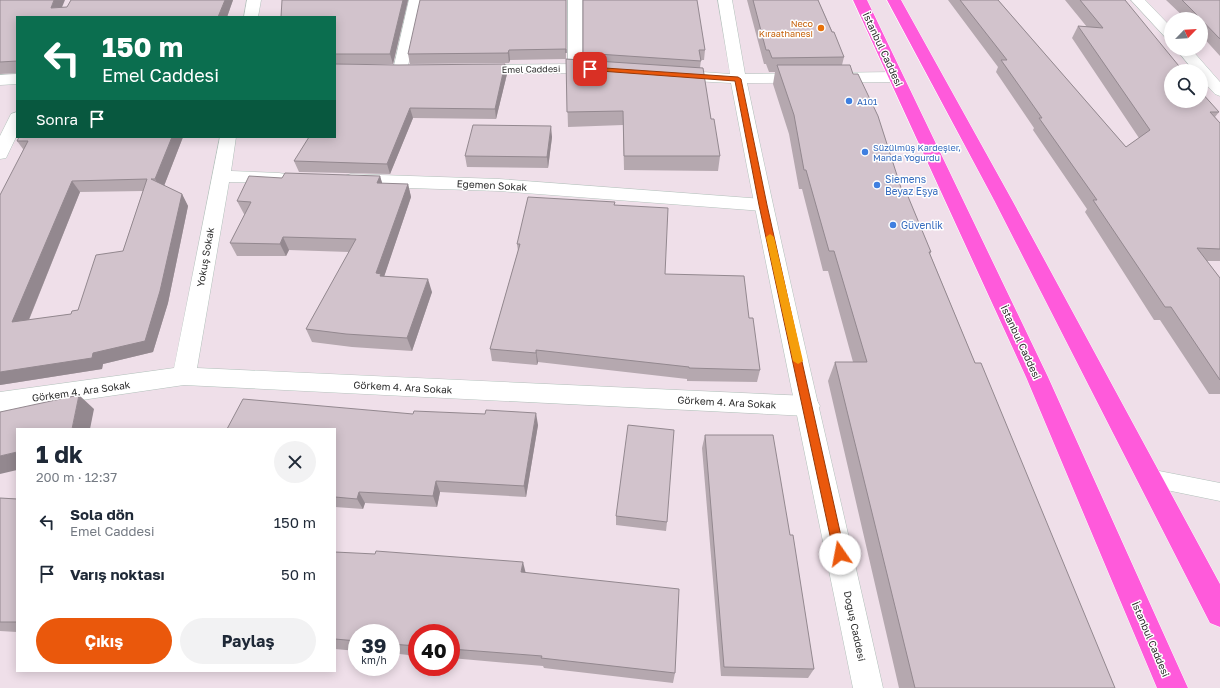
<!DOCTYPE html>
<html lang="tr">
<head>
<meta charset="utf-8">
<style>
	:root { --surface:#fff; --page:#f2f2f3; --text:#1f2937; --muted:#747a83; --accent:#ea580c }
	body { margin:0; font-family:"Golos Text",sans-serif; background:var(--page); color:var(--text); height:100vh; display:flex; flex-direction:column; font-size:15px; white-space:nowrap }
	* { box-sizing:border-box; margin:0 }
	p { font-size:13px; color:var(--muted) }
	.icon { flex:none; width:22px; height:22px; fill:none; stroke:currentColor; stroke-width:2; stroke-linecap:round; stroke-linejoin:round }
	.map { position:relative; flex:1; overflow:hidden }
	.details { position:absolute; left:16px; top:428px; width:320px; height:244px; display:flex; flex-direction:column; background:var(--surface); border-radius:0px; box-shadow:0 2px 10px #0003 }
	.details>* { flex:none }
	.hud { position:absolute; left:16px; top:16px; width:320px; height:122px; border-radius:0px; box-shadow:0 2px 10px #0003; background:#0b6e4f; color:#fff; overflow:hidden }
	.needle { width:26px; rotate:65deg }
	.buttons { position:absolute; left:1164px; top:12px; display:grid; gap:8px }
	.buttons a { display:grid; place-items:center; width:44px; height:44px; border-radius:50%; background:var(--surface); box-shadow:0 2px 10px #0003; font-size:20px }
	.speed { position:absolute; left:348px; top:624px; display:flex; gap:8px; font-size:20px; font-weight:700; text-align:center }
	.speed>* { display:grid; place-content:center; width:52px; height:52px; border-radius:50%; background:var(--surface); box-shadow:0 2px 10px #0003; line-height:1 }
	.speed small { font-size:10px; font-weight:400 }
	.speed .limit { border:6px solid #d22; background:#fff; color:#111 }
	.pin { position:absolute; display:grid; place-items:center; width:34px; height:34px; color:#fff; margin:-17px; border-radius:8px; box-shadow:0 2px 6px #0006 }
	.me { position:absolute; width:44px; margin:-22px; rotate:348deg; stroke-linejoin:round; filter:drop-shadow(0 0 3px #0008) }
	.turn { display:flex; align-items:center; gap:14px; height:84px; padding:0 20px; font-size:18px }
	.turn .icon { width:52px; height:52px; stroke-width:2.5 }
	.turn b { display:block; font-size:28px; line-height:34px }
	.then { display:flex; align-items:center; height:38px; padding:0 20px; background:#0003; gap:8px; font-size:15px }
	.round { display:grid; place-items:center; flex:none; width:42px; height:42px; border-radius:21px; background:var(--page) }
	.summary { display:flex; align-items:center; justify-content:space-between; height:68px; padding:0 20px }
	h1 { font-size:24px; font-weight:700; line-height:30px }
	.primary-button { display:flex; gap:8px; margin-top:auto; padding:8px 20px }
	.primary-button a { flex:1; height:46px; border-radius:24px; background:var(--accent); color:#fff; font-size:16px; font-weight:700; line-height:46px; text-align:center }
	.primary-button a+a { background:var(--page); color:var(--text) }
	ul { padding:0; list-style:none }
	li { display:flex; align-items:center; gap:12px; height:52px; padding:0 20px }
	li div { flex:1 }
	li b { display:block; font-size:15px }
	li em { font-style:normal }
	.map>svg:first-child { display:block }
	.lines { fill:none; stroke-linecap:round; stroke-linejoin:round }
	.lane-casing { stroke:#b2c1bb; stroke-width:1 }
	.street-casing { stroke:#b2c1bb; stroke-width:1 }
	.secondary-casing { stroke:#b2c1bb; stroke-width:1 }
	.highway-casing { stroke:#fff; stroke-width:1 }
	.lane { fill:#fff; fill-rule:evenodd }
	.street { fill:#fff; fill-rule:evenodd }
	.secondary { fill:#fff; fill-rule:evenodd }
	.highway { fill:#ff5adb; fill-rule:evenodd }
	.wall { fill:#b5a8af; fill-rule:evenodd }
	.shaded-wall { fill:#93888f }
	.building { fill:#d2c3cc; stroke:#93888f; fill-rule:evenodd }
	.route { fill:#ea580c; stroke:#983908 }
	.slow { fill:#f59e0b }
	.food-dot { fill:#e8710a; stroke:#fff; stroke-width:1.5 }
	.shop-dot { fill:#3f7fe0; stroke:#fff; stroke-width:1.5 }
	.labels { text-anchor:middle; dominant-baseline:central; stroke-width:3; stroke-linejoin:round; paint-order:stroke }
	.far-food-label { font-size:9px; fill:#c56008; stroke:#fff; text-anchor:end }
	.far-street-label { font-size:9px; fill:#2d2d2d; stroke:#fff }
	.far-shop-label { font-size:9px; fill:#366cbe; stroke:#fff; text-anchor:start }
	.street-label { font-size:10px; fill:#2d2d2d; stroke:#fff }
	.shop-label { font-size:10px; fill:#366cbe; stroke:#fff; text-anchor:start }
</style>
</head>
<body>
<div class="map">
<svg width="1220" height="688" viewBox="0 0 1220 688">
	<rect width="100%" height="100%" fill="#efdfe9"/>
	<g class="lines">
		<g class="lane-casing">
			<path id="lane" d="M1149,469L1220,483V501L1142,485L1139,478L1142,471Z"/>
		</g>
		<g class="street-casing">
			<g id="street">
				<path d="M247,0H261L258,17H244Z"/>
				<path d="M409,0H423L407,70L405,73L400,74L395,73L393,70Z"/>
				<path d="M568,0H582V68L580,71L575,72L570,71L568,68Z"/>
				<path d="M220,137H236L231,171L279,173L285,174L288,178L285,182L279,183L229,182L197,368L808,396L816,399L820,406L816,413L808,416L184,385L0,412V392L174,368Z"/>
				<path d="M351,174L499,179L763,199L770,201L772,205L770,209L763,211L499,191L351,186L345,184L342,180L345,176Z"/>
			</g>
		</g>
		<g class="secondary-casing">
			<g id="secondary">
				<path d="M718,0H732L745,74L895,72L900,74L903,77L900,80L895,82L747,83C789,286 838,486 883,688H853C812,486 769,285 731,83L674,80L669,78L666,75L669,72L674,70L730,74Z"/>
				<path d="M1131,0H1145L1171,27V39L1166,38Z"/>
				<path d="M1176,49H1191L1220,82V96L1215,94L1201,79V71H1194Z"/>
				<path d="M575,64L601,66L603,69L601,72L596,73H476L471,72L469,69L471,66L476,65Z"/>
				<path d="M17,74V84L0,85V75Z"/>
				<path d="M17,112V135L6,158L0,159V136L11,114Z"/>
			</g>
		</g>
		<g class="highway-casing">
			<g id="highway">
				<path d="M853,0H867L1048,377L1188,688H1157L1026,377Z"/>
				<path d="M887,0H901L1012,200L1220,584V627L1210,623L994,200Z"/>
			</g>
		</g>
		<use href="#lane" class="lane"/>
		<use href="#street" class="street"/>
		<use href="#secondary" class="secondary"/>
		<use href="#highway" class="highway"/>
	</g>
	<g class="wall">
		<path d="M0,0L62,7H67L71,0H233L227,17H17V73L0,74Z"/>
		<path d="M282,0H408L393,64H335V17Z"/>
		<path d="M566,0V59L583,60V53L705,50L704,60H701L700,68L711,119L720,156L718,171L624,170L623,125L568,127L566,59L510,60L509,63L410,64L408,54Z"/>
		<path d="M747,0H818L844,57L842,65L931,252L930,254L975,363L1115,688H899L828,381L835,362H853L828,271H823L802,189H799L789,134L773,84L775,72H769L766,64H764Z"/>
		<path d="M948,0H998L1126,147L1139,138L1072,38L1078,26L1087,27L1065,0H1125L1171,71L1219,112L1215,117L1220,123V261H1207L1220,278V394H1209L1160,320H1154L1085,212L1087,209L1033,130L1034,128L996,72L998,67Z"/>
		<path d="M1166,0H1220V56L1201,35V19H1186Z"/>
		<path d="M335,64L507,74L496,119L413,118L390,174L299,172L294,161L335,137Z"/>
		<path d="M183,137L164,186L182,194L188,206L168,303L153,352L103,364L102,369L0,385L23,149L17,141ZM143,191L123,251L78,310L71,314L29,320L80,192Z"/>
		<path d="M552,137L548,168L467,167L465,156Z"/>
		<path d="M380,176L382,184H408L411,197L384,276L432,292L412,351L352,347L312,342L306,329L349,252L289,250L286,256H237L230,243L245,214H244L237,201L282,178Z"/>
		<path d="M615,205L665,274L749,318L760,370L757,382L687,381V379L538,362L537,365L492,361L490,349L518,251L517,244Z"/>
		<path d="M538,425L526,497L440,492L437,507L365,503L363,509L335,507V429Z"/>
		<path d="M705,435L814,669L808,678L721,676L702,448Z"/>
		<path d="M0,498L17,499V632L0,631Z"/>
		<path d="M616,516L667,522L666,531L616,525Z"/>
		<path d="M335,552L525,573L675,673L673,683L544,668L543,666L451,658V633H417V656L391,653V633H357V651L335,649Z"/>
	</g>
	<g class="shaded-wall">
		<path d="M54,0H65L58,17L51,8Z"/>
		<path d="M225,0H233L227,17H218Z"/>
		<path d="M403,0H408L393,64L390,54Z"/>
		<path d="M509,50L510,60L509,63L508,53Z"/>
		<path d="M505,64L507,74L496,119L495,109Z"/>
		<path d="M410,108L413,118L390,174L387,164Z"/>
		<path d="M551,126L552,137L548,168L547,157Z"/>
		<path d="M172,137H183L162,191L155,179Z"/>
		<path d="M380,176L384,189L377,183Z"/>
		<path d="M72,181L80,192L23,334L12,322Z"/>
		<path d="M408,184L411,197L383,280L376,273Z"/>
		<path d="M182,194L188,206L168,303L153,352L103,364L102,369L0,385V372L93,353Z"/>
		<path d="M283,237L289,250L286,256L280,244Z"/>
		<path d="M428,279L432,292L412,351L407,338Z"/>
		<path d="M536,350L538,362L537,365L536,353Z"/>
		<path d="M79,395L94,409L90,429H72Z"/>
		<path d="M536,413L538,425L526,497L524,486Z"/>
		<path d="M17,452V470L0,474V456Z"/>
		<path d="M436,481L440,492L437,507L433,496Z"/>
		<path d="M359,492L365,503L363,509L357,499Z"/>
		<path d="M523,562L526,574L521,572Z"/>
	</g>
	<g class="building">
		<path d="M0,0H54L51,8L67,7L71,0H225L218,17H17V61L0,62Z"/>
		<path d="M282,0H403L390,54H335V17H281Z"/>
		<path d="M420,0H566V53V49L509,50L508,53L408,54Z"/>
		<path d="M583,0H697L705,50H699L701,61L583,53Z"/>
		<path d="M753,0H818L832,32H834L844,57L772,58L769,50H766Z"/>
		<path d="M960,0H998L1126,147L1150,130L1078,26L1103,28L1080,0H1125L1183,71H1171V101H1201V92L1219,112H1210L1220,123V249L1197,248L1220,278V380L1171,307H1165L1093,200H1097L1039,118H1042L1001,60H1007Z"/>
		<path d="M1182,0H1220V39L1192,10Z"/>
		<path d="M566,59L703,68L711,119H714L720,156H624L623,111L567,112Z"/>
		<path d="M335,64L398,65L505,64L495,109L410,108L387,164L294,161L309,137H335Z"/>
		<path d="M777,65H850L853,74H858L878,116L903,194H907L931,252H929L975,363H981L1115,688H915L835,362H867L834,251H829L806,170H804L794,115Z"/>
		<path d="M473,125L551,126L547,157L465,156Z"/>
		<path d="M19,137H172L155,179H151L182,194L160,291L145,341L93,353L92,358L0,372V195L28,141H17ZM147,179L123,251L96,255L78,310L72,311L71,314L12,322L72,181Z"/>
		<path d="M285,173L380,176L377,183L408,184L376,273L381,274L380,276L428,279L407,338L346,334L306,329L356,239L283,237L280,244L230,243L251,202L237,201L249,176L282,178Z"/>
		<path d="M528,197L615,202L614,205L668,208L665,274L744,276L749,318H753L760,370L689,368V367L536,350V353L490,349L520,244H517Z"/>
		<path d="M79,395L72,429H17V452L0,456V412Z"/>
		<path d="M243,399L413,414L414,411L485,414L486,410L536,413L524,486L436,481L433,496L359,492L357,499L335,497V429H227Z"/>
		<path d="M628,425L674,430L667,522L616,516Z"/>
		<path d="M705,435H773L790,535H793L814,669L724,667Z"/>
		<path d="M0,498L17,499V622H0Z"/>
		<path d="M376,551L523,562L521,572L679,589L675,673L541,658L542,656L451,649V633H417V646L391,644V633H357V641L335,639V552L375,554Z"/>
	</g>
	<path class="route" d="M590,67L738,77L741,79L767,205L845,554L844,558L840,560L836,558L834,554L759,205L735,81L587,70V69Z"/>
	<path class="slow" d="M770,234L774,237L803,361L798,364L793,361L766,237Z"/>
	<circle class="food-dot" cx="821" cy="28" r="4"/>
	<g class="shop-dot">
		<circle cx="849" cy="101" r="4"/>
		<circle cx="865" cy="152" r="4"/>
		<circle cx="877" cy="185" r="4"/>
		<circle cx="893" cy="225" r="4"/>
	</g>
	<g class="labels">
		<g class="far-food-label">
			<text x="813" y="23">Neco<tspan x="813" dy="10">Kıraathanesi</tspan></text>
		</g>
		<g class="far-street-label">
			<text transform="translate(531 69) rotate(-1)">Emel Caddesi</text>
		</g>
		<g class="far-shop-label">
			<text x="857" y="101">A101</text>
			<text x="873" y="147">Süzülmüş Kardeşler,<tspan x="873" dy="10">Manda Yoğurdu</tspan></text>
		</g>
		<g class="street-label">
			<text transform="translate(883 49) rotate(65)">İstanbul Caddesi</text>
			<text transform="translate(492 185) rotate(3)">Egemen Sokak</text>
			<text transform="translate(205 257) rotate(-80)">Yokuş Sokak</text>
			<text transform="translate(1021 342) rotate(65)">İstanbul Caddesi</text>
			<text transform="translate(403 387) rotate(3)">Görkem 4. Ara Sokak</text>
			<text transform="translate(81 391) rotate(-8)">Görkem 4. Ara Sokak</text>
			<text transform="translate(727 402) rotate(3)">Görkem 4. Ara Sokak</text>
			<text transform="translate(855 626) rotate(78)">Doğuş Caddesi</text>
			<text transform="translate(1151 639) rotate(67)">İstanbul Caddesi</text>
		</g>
		<g class="shop-label">
			<text x="885" y="179">Siemens<tspan x="885" dy="12">Beyaz Eşya</tspan></text>
			<text x="901" y="225">Güvenlik</text>
		</g>
	</g>
</svg>
<div class="buttons">
<a><svg class="needle" viewBox="-14 -14 28 28"><path d="M0-13l5 13h-10z" fill="#e53935"/><path d="M0 13l5-13h-10z" fill="#747a83"/></svg></a>
<a><svg class="icon" aria-label="search" viewBox="0 0 24 24"><circle cx="10" cy="10" r="6"/><path d="M15 15l6 6"/></svg></a>
</div>
<div class="speed"><div>39<small>km/h</small></div><div class="limit">40</div></div>
<div class="pin" style="left:590px;top:69px;background:#d93025"><svg class="icon" aria-label="arrive" viewBox="0 0 24 24"><path d="M6 21V4h12l-3 4 3 4H6"/></svg></div>
<svg class="me" style="left:840px;top:554px" viewBox="-20 -20 40 40"><circle r="19" fill="#fff"/><path d="M0-13L10 11 0 6-10 11z" fill="#ea580c"/></svg>
<div class="hud">
<div class="turn"><svg class="icon" aria-label="left" viewBox="0 0 24 24"><path d="M17 20v-9H6M10 6l-5 5 5 5"/></svg><div><b>150 m</b>Emel Caddesi</div></div>
<div class="then">Sonra<svg class="icon" aria-label="arrive" viewBox="0 0 24 24"><path d="M6 21V4h12l-3 4 3 4H6"/></svg></div>
</div>
<section class="details">
<div class="summary"><div><h1>1 dk</h1><p>200 m · 12:37</p></div><a class="round"><svg class="icon" aria-label="close" viewBox="0 0 24 24"><path d="M6 6l12 12M18 6L6 18"/></svg></a></div>
<ul>
<li><svg class="icon" aria-label="left" viewBox="0 0 24 24"><path d="M17 20v-9H6M10 6l-5 5 5 5"/></svg><div><b>Sola dön</b><p>Emel Caddesi</p></div><em>150 m</em></li>
<li><svg class="icon" aria-label="arrive" viewBox="0 0 24 24"><path d="M6 21V4h12l-3 4 3 4H6"/></svg><div><b>Varış noktası</b></div><em>50 m</em></li>
</ul>
<div class="primary-button"><a>Çıkış</a><a>Paylaş</a></div>
</section>
</div>
</body>
</html>
